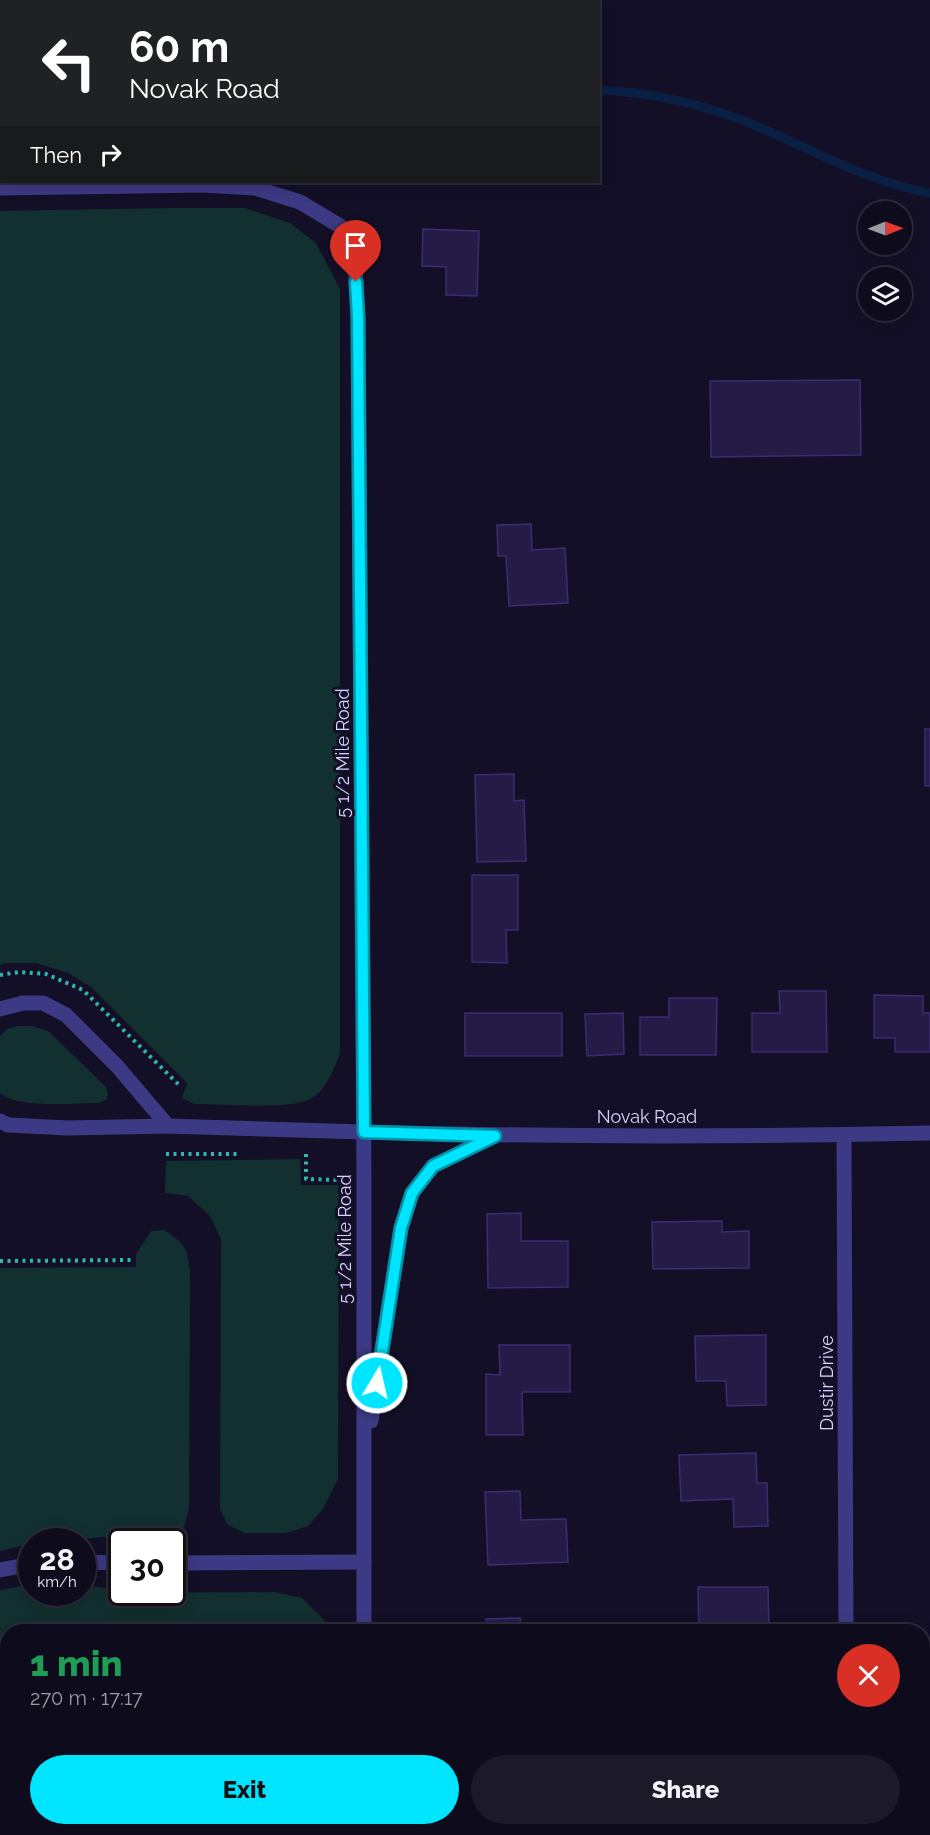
<!DOCTYPE html>
<html lang="en">
<head>
<meta charset="utf-8">
<style>
	:root { --surface:#0e0b1c; --page:#1c1929; --text:#f1f3f6; --muted:#9b9ba3; --line:#2e2b3b; --accent:#00e5ff }
	body { margin:0; font-family:Raleway,sans-serif; background:var(--page); color:var(--text); height:100vh; display:flex; flex-direction:column; font-size:22px; white-space:nowrap }
	* { box-sizing:border-box; margin:0 }
	p { font-size:20px; color:var(--muted) }
	.icon { flex:none; width:33px; height:33px; fill:none; stroke:currentColor; stroke-width:2; stroke-linecap:round; stroke-linejoin:round }
	.map { position:relative; flex:1; overflow:hidden }
	.panel { position:absolute; left:0px; top:1624px; width:930px; height:212px; display:flex; flex-direction:column; background:var(--surface); border-radius:24px 24px 0 0; box-shadow:0 3px 15px #0003,0 0 0 2px var(--line) }
	.panel>* { flex:none }
	.guide { position:absolute; left:0px; top:0px; width:600px; height:183px; box-shadow:0 3px 15px #0003,0 0 0 2px var(--line); background:#202124; color:#fff; overflow:hidden }
	.needle { width:39px; rotate:89deg }
	.fabs { position:absolute; left:858px; top:201px; display:grid; gap:12px }
	.fabs a { display:grid; place-items:center; width:54px; height:54px; border-radius:50%; background:var(--surface); box-shadow:0 3px 15px #0003,0 0 0 2px var(--line); font-size:30px }
	.speed { position:absolute; left:18px; top:1528px; display:flex; gap:12px; font-size:30px; font-weight:700; text-align:center }
	.speed>* { display:grid; place-content:center; width:78px; height:78px; border-radius:50%; background:var(--surface); box-shadow:0 3px 15px #0003,0 0 0 2px var(--line); line-height:1 }
	.speed small { font-size:15px; font-weight:400 }
	.speed .limit { border:3px solid #111; border-radius:9px; background:#fff; color:#111 }
	.pin { position:absolute; display:grid; place-items:center; width:51px; height:51px; color:#fff; margin:-62px -26px; border-radius:50% 50% 50% 0; rotate:-45deg; box-shadow:0 0 6px #0007 }
	.pin .icon { rotate:45deg }
	.me { position:absolute; width:66px; margin:-33px; rotate:9deg; stroke-linejoin:round; filter:drop-shadow(0 0 4px #0008) }
	.turn { display:flex; align-items:center; gap:21px; height:126px; padding:0 30px; font-size:27px }
	.turn .icon { width:78px; height:78px; stroke-width:2.5 }
	.turn b { display:block; font-size:42px; line-height:51px }
	.then { display:flex; align-items:center; height:57px; padding:0 30px; background:#0003; gap:12px; font-size:22px }
	.round { display:grid; place-items:center; flex:none; width:63px; height:63px; border-radius:32px; background:var(--page) }
	.head { display:flex; align-items:center; justify-content:space-between; height:102px; padding:0 30px }
	h1 { font-size:36px; font-weight:800; line-height:45px; color:#1e9e55 }
	.primary-button { display:flex; gap:12px; margin-top:auto; padding:12px 30px }
	.primary-button a { flex:1; height:69px; border-radius:36px; background:var(--accent); color:#111; font-size:24px; font-weight:800; line-height:69px; text-align:center }
	.primary-button a+a { background:var(--page); color:var(--text) }
	.map>svg:first-child { display:block }
	.green { fill:#12302f }
	.lines { fill:none; stroke-linecap:round; stroke-linejoin:round }
	.stream { stroke:#0a1f44; stroke-width:9 }
	.building { fill:#241b47; stroke:#3b2d73; stroke-width:1.5 }
	.path { stroke:#2fb8b0; stroke-width:4; stroke-dasharray:3 4.5; stroke-linecap:butt }
	.service { stroke:#3d3a85; stroke-width:15 }
	.minor { stroke:#3d3a85; stroke-width:15 }
	.route-casing { stroke:#0095a6; stroke-width:15 }
	.route { stroke:#00e5ff; stroke-width:10 }
	.labels { text-anchor:middle; dominant-baseline:central; stroke-width:6; stroke-linejoin:round; paint-order:stroke }
	.street-label { font-size:18px; fill:#d9d4ff; stroke:#130f26 }
</style>
</head>
<body>
<div class="map">
<svg width="930" height="1835" viewBox="0 0 930 1835">
	<rect width="100%" height="100%" fill="#130f26"/>
	<g class="green">
		<path d="M168,208H245L290,223L316,243L340,289V1054C333,1070 327,1090 310,1099C289,1110 222,1104 195,1104L182,1098L187,1083L91,987L68,973L36,963H5L0,965V211Z"/>
		<path d="M18,1026H32L48,1031L106,1087L108,1094L106,1100L99,1103C74,1103 18,1109 0,1093V1036L7,1029Z"/>
		<path d="M300,1159L301,1185H339L338,1479L323,1509L308,1526L286,1533H244L227,1524L220,1509L221,1239L210,1216L188,1196L165,1193L166,1161Z"/>
		<path d="M164,1230C188,1245 188,1250 190,1277L189,1509L184,1527L174,1537H102L55,1542H32L31,1544L0,1551V1268L136,1267V1254L151,1231Z"/>
		<path d="M31,1584L32,1593H82L83,1585L121,1590L122,1593L274,1592L302,1598L325,1621L327,1632H8V1828H336V1835H0V1590Z"/>
	</g>
	<g class="lines">
		<g class="stream">
			<path d="M362,2V0"/>
			<path d="M0,84H2"/>
			<path d="M598,90C647,92 697,103 742,120C805,145 863,181 930,193"/>
		</g>
	</g>
	<g class="building">
		<path d="M423,229L479,231L477,296L446,295V267L422,266Z"/>
		<path d="M860,380L861,455L711,457L710,381Z"/>
		<path d="M531,524L532,550L565,548L568,603L509,606L506,556H498L497,525Z"/>
		<rect x="925" y="729" width="5" height="57"/>
		<path d="M514,774V801L524,800L526,861L477,862L475,775Z"/>
		<path d="M472,875H518V930H506L507,963L472,962Z"/>
		<path d="M779,991H826L827,1052H752V1013H780Z"/>
		<path d="M874,995L923,996V1013H930V1052H895V1038H874Z"/>
		<path d="M669,998H717L716,1055H640V1017H669Z"/>
		<rect x="465" y="1013" width="97" height="43"/>
		<path d="M623,1013L624,1054L587,1056L585,1014Z"/>
		<path d="M521,1213V1241H568V1287L488,1288L487,1214Z"/>
		<path d="M722,1221V1232L749,1231V1268L653,1269L652,1222Z"/>
		<path d="M766,1335V1405L727,1406L726,1381H696L695,1336Z"/>
		<path d="M499,1345H570V1392H522L523,1435H486V1374L500,1375Z"/>
		<path d="M756,1453L757,1483H767L768,1526L734,1527L733,1499L681,1501L679,1455Z"/>
		<path d="M520,1491L521,1520L566,1519L568,1562L488,1565L485,1492Z"/>
		<path d="M698,1587H768L769,1632H699Z"/>
		<path d="M520,1618L521,1632H487L486,1619Z"/>
	</g>
	<g class="lines">
		<g class="path">
			<path d="M0,975L19,972L46,974L83,990L179,1085"/>
			<path d="M166,1154H241"/>
			<path d="M306,1154V1179L342,1180"/>
			<path d="M0,1261L132,1260"/>
		</g>
		<g class="service">
			<path d="M0,1009L23,1003H43L66,1015L117,1066L168,1126"/>
			<path d="M0,1121L8,1125L68,1128L168,1126L364,1132"/>
			<path d="M82,1562L122,1563"/>
			<path d="M172,1563L364,1562"/>
			<path d="M0,1570L32,1564"/>
		</g>
		<g class="minor">
			<path d="M0,188L203,185L255,188L300,202L340,226L355,265L358,317L364,1180V1632"/>
			<path d="M364,1132C552,1137 741,1137 930,1133"/>
			<path d="M844,1135L846,1632"/>
			<path d="M371,1421L401,1228L412,1193L433,1166L492,1137"/>
			<path d="M364,1828V1835"/>
			<path d="M848,1828V1835"/>
		</g>
	</g>
	<g class="lines">
		<g class="route-casing">
			<path id="route" d="M356,282L358,317L364,1132L495,1136L433,1166L412,1193L401,1228L377,1383"/>
		</g>
		<use href="#route" class="route"/>
	</g>
	<g class="labels">
		<g class="street-label">
			<text transform="translate(342 753) rotate(-90)">5 1/2 Mile Road</text>
			<text x="647" y="1116">Novak Road</text>
			<text transform="translate(344 1239) rotate(-90)">5 1/2 Mile Road</text>
			<text transform="translate(826 1383) rotate(-90)">Dustir Drive</text>
		</g>
	</g>
</svg>
<div class="fabs">
<a><svg class="needle" viewBox="-14 -14 28 28"><path d="M0-13l5 13h-10z" fill="#e53935"/><path d="M0 13l5-13h-10z" fill="#9b9ba3"/></svg></a>
<a><svg class="icon" aria-label="layers" viewBox="0 0 24 24"><path d="M12 4l9 5-9 5-9-5zM3 14l9 5 9-5"/></svg></a>
</div>
<div class="speed"><div>28<small>km/h</small></div><div class="limit">30</div></div>
<div class="pin" style="left:356px;top:282px;background:#d93025"><svg class="icon" aria-label="arrive" viewBox="0 0 24 24"><path d="M6 21V4h12l-3 4 3 4H6"/></svg></div>
<svg class="me" style="left:377px;top:1383px" viewBox="-20 -20 40 40"><circle r="17" fill="#00e5ff" stroke="#fff" stroke-width="3"/><path d="M0-11L8 9 0 5-8 9z" fill="#fff"/></svg>
<div class="guide">
<div class="turn"><svg class="icon" aria-label="left" viewBox="0 0 24 24"><path d="M17 20v-9H6M10 6l-5 5 5 5"/></svg><div><b>60 m</b>Novak Road</div></div>
<div class="then">Then<svg class="icon" aria-label="right" viewBox="0 0 24 24"><path d="M7 20v-9h11M14 6l5 5-5 5"/></svg></div>
</div>
<section class="panel">
<div class="head"><div><h1>1 min</h1><p>270 m · 17:17</p></div><a class="round" style="background:#d93025;color:#fff"><svg class="icon" aria-label="close" viewBox="0 0 24 24"><path d="M6 6l12 12M18 6L6 18"/></svg></a></div>
<div class="primary-button"><a>Exit</a><a>Share</a></div>
</section>
</div>
</body>
</html>
